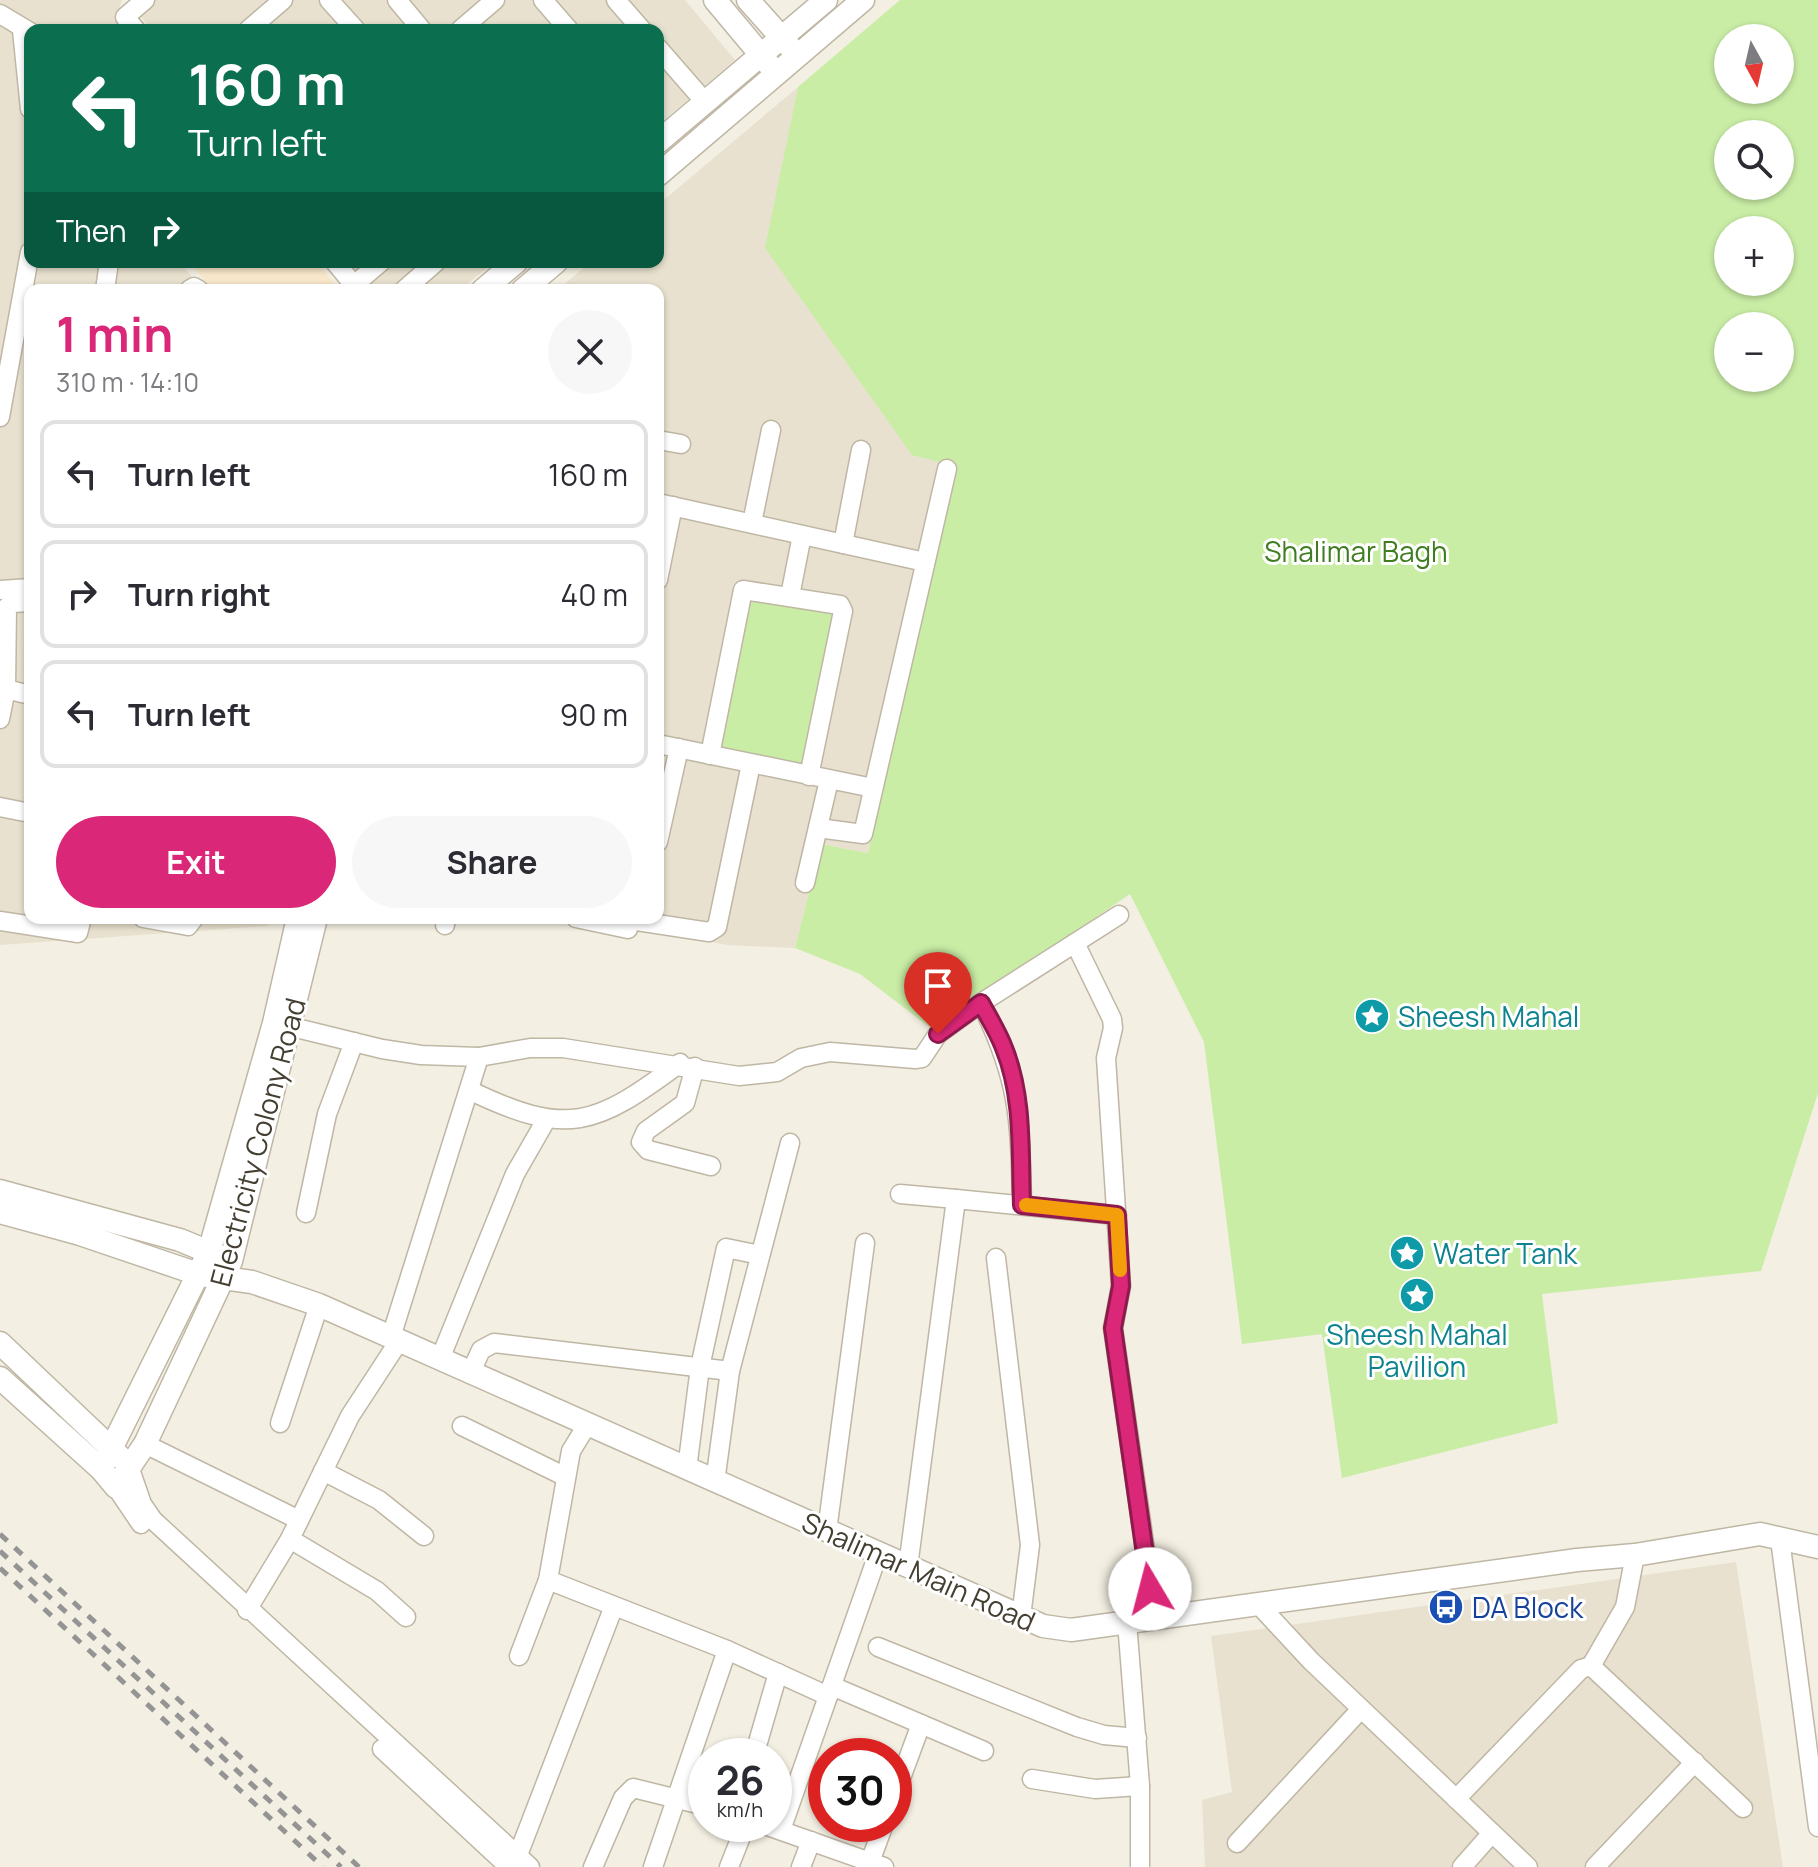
<!DOCTYPE html>
<html lang="en">
<head>
<meta charset="utf-8">
<style>
	:root { --surface:#fff; --page:#f7f7f7; --text:#2b2b33; --muted:#7c7c81; --line:#e1e1e2; --accent:#db2777 }
	body { margin:0; font-family:Manrope,sans-serif; background:var(--page); color:var(--text); height:100vh; display:flex; flex-direction:column; font-size:30px; white-space:nowrap }
	* { box-sizing:border-box; margin:0 }
	p { font-size:26px; color:var(--muted) }
	.icon { flex:none; width:44px; height:44px; fill:none; stroke:currentColor; stroke-width:2; stroke-linecap:round; stroke-linejoin:round }
	.map { position:relative; flex:1; overflow:hidden }
	.drawer { position:absolute; left:24px; top:284px; width:640px; height:640px; display:flex; flex-direction:column; background:var(--surface); border-radius:16px; box-shadow:0 2px 6px #0004 }
	.drawer>* { flex:none }
	.guide { position:absolute; left:24px; top:24px; width:640px; height:244px; border-radius:16px; box-shadow:0 2px 6px #0004; background:#0b6e4f; color:#fff; overflow:hidden }
	.needle { width:52px; rotate:172deg }
	.tools { position:absolute; left:1714px; top:24px; display:grid; gap:16px }
	.tools a { display:grid; place-items:center; width:80px; height:80px; border-radius:50%; background:var(--surface); box-shadow:0 2px 6px #0004; font-size:40px }
	.speed { position:absolute; left:688px; top:1738px; display:flex; gap:16px; font-size:40px; font-weight:700; text-align:center }
	.speed>* { display:grid; place-content:center; width:104px; height:104px; border-radius:50%; background:var(--surface); box-shadow:0 2px 6px #0004; line-height:1 }
	.speed small { font-size:20px; font-weight:400 }
	.speed .limit { border:12px solid #d22; background:#fff; color:#111 }
	.pin { position:absolute; display:grid; place-items:center; width:68px; height:68px; color:#fff; margin:-82px -34px; border-radius:50% 50% 50% 0; rotate:-45deg; box-shadow:0 0 8px #0007 }
	.pin .icon { rotate:45deg }
	.me { position:absolute; width:88px; margin:-44px; rotate:352deg; stroke-linejoin:round; filter:drop-shadow(0 0 6px #0008) }
	.turn { display:flex; align-items:center; gap:28px; height:168px; padding:0 32px; font-size:36px }
	.turn .icon { width:104px; height:104px; stroke-width:2.5 }
	.turn b { display:block; font-size:56px; line-height:68px }
	.then { display:flex; align-items:center; height:76px; padding:0 32px; background:#0003; gap:16px; font-size:30px }
	.round { display:grid; place-items:center; flex:none; width:84px; height:84px; border-radius:42px; background:var(--page) }
	.overview { display:flex; align-items:center; justify-content:space-between; height:136px; padding:0 32px }
	h1 { font-size:48px; font-weight:700; line-height:60px; color:var(--accent) }
	.primary-button { display:flex; gap:16px; margin-top:auto; padding:16px 32px }
	.primary-button a { flex:1; height:92px; border-radius:48px; background:var(--accent); color:#fff; font-size:32px; font-weight:700; line-height:92px; text-align:center }
	.primary-button a+a { background:var(--page); color:var(--text) }
	ul { padding:0; list-style:none }
	li { display:flex; align-items:center; gap:24px; height:108px; margin:0 16px 12px; padding:0 16px; border:4px solid var(--line); border-radius:16px }
	li div { flex:1 }
	li b { display:block; font-size:30px }
	li em { font-style:normal }
	.map>svg:first-child { display:block }
	.residential { fill:#e8e1cf }
	.commercial { fill:#f8e7ca }
	.green { fill:#c9eda5; fill-rule:evenodd }
	.lines { fill:none; stroke-linecap:round; stroke-linejoin:round }
	.minor-casing { stroke:#bfb7a4; stroke-width:21 }
	.tertiary-casing { stroke:#bfb7a4; stroke-width:25 }
	.minor { stroke:#fff; stroke-width:18 }
	.tertiary { stroke:#fff; stroke-width:22 }
	.rail { stroke:#949494; stroke-width:5; stroke-dasharray:10 10; stroke-linecap:butt }
	.route-casing { stroke:#8e194d; stroke-width:20 }
	.route { stroke:#db2777; stroke-width:14 }
	.slow { stroke:#f59e0b; stroke-width:14 }
	.labels { text-anchor:middle; dominant-baseline:central; stroke-width:6; stroke-linejoin:round; paint-order:stroke }
	.park-label { font-size:28px; fill:#3f7d20; stroke:#fff }
	.culture-label { font-size:28px; fill:#0d838f; stroke:#fff; text-anchor:start }
	.street-label { font-size:28px; fill:#453f32; stroke:#fff }
	.transit-label { font-size:28px; fill:#164399; stroke:#fff; text-anchor:start }
</style>
</head>
<body>
<div class="map">
<svg width="1818" height="1867" viewBox="0 0 1818 1867">
	<rect width="100%" height="100%" fill="#f3efe2"/>
	<g class="residential">
		<path d="M0,0H122L116,16L128,30H30V262H100L97,290H30V583L0,585Z"/>
		<path d="M137,0H685L735,60L658,125V30H152L140,16Z"/>
		<path d="M798,87L766,248L955,465L868,853L821,844L795,948L727,945L596,918H658V290H557L591,262H658V205Z"/>
		<path d="M118,262H179L204,290H114Z"/>
		<path d="M349,262H494L460,290H373Z"/>
		<path d="M30,594V918H270L268,926L0,945V597Z"/>
		<path d="M1736,1562L1783,1867H1205L1202,1800L1232,1792L1211,1636Z"/>
	</g>
	<path class="commercial" d="M189,262H316L340,290H213Z"/>
	<g class="green">
		<path d="M900,0H1818V1093L1761,1271L1542,1294L1558,1423L1342,1478L1322,1334L1242,1344L1204,1042L1130,894L932,1029L860,974L795,948L821,844L868,853L955,466L912,455L765,248L798,87ZM1728,38H1780V90H1728ZM1728,134H1780V186H1728ZM1728,230H1780V282H1728ZM1728,326H1780V378H1728Z"/>
		<path d="M747,592L838,611L805,769L714,751Z"/>
	</g>
	<g class="lines">
		<g class="minor-casing">
			<g id="minor">
				<path d="M329,0L356,30"/>
				<path d="M397,0L422,30"/>
				<path d="M543,0L569,30"/>
				<path d="M616,0L642,30"/>
				<path d="M0,14L30,32"/>
				<path d="M22,30L30,109"/>
				<path d="M136,30L125,17L145,0"/>
				<path d="M248,30L283,0"/>
				<path d="M460,30L495,0"/>
				<path d="M658,48L705,102"/>
				<path d="M335,262L358,290"/>
				<path d="M354,285L381,262"/>
				<path d="M105,290L109,262"/>
				<path d="M189,290L194,287L199,290"/>
				<path d="M404,290L436,262"/>
				<path d="M0,417L30,252"/>
				<path d="M658,440L681,444"/>
				<path d="M658,503L925,562"/>
				<path d="M752,523L771,430"/>
				<path d="M843,544L861,450"/>
				<path d="M658,580L673,506"/>
				<path d="M0,590L30,588"/>
				<path d="M790,596L802,535"/>
				<path d="M6,689L30,695"/>
				<path d="M0,719L6,689L7,607L12,603L30,602"/>
				<path d="M658,744L873,788"/>
				<path d="M710,755L743,590L840,605L843,611L809,776"/>
				<path d="M0,807L30,813"/>
				<path d="M818,828L863,834L947,469"/>
				<path d="M658,842L679,748"/>
				<path d="M805,883L829,780"/>
				<path d="M143,918L188,926L194,918"/>
				<path d="M576,918L628,929"/>
				<path d="M617,918L709,932L717,927L751,764"/>
				<path d="M0,921L78,933L82,918"/>
				<path d="M445,925L446,918"/>
				<path d="M1075,943L1112,1019L1113,1028L1106,1058L1121,1286L1113,1328L1155,1618"/>
				<path d="M981,1003C1020,1081 1020,1120 1022,1205"/>
				<path d="M276,1023L382,1049L421,1055L479,1057L530,1048H563L739,1076L777,1072L801,1058L830,1052L915,1059L922,1058L938,1034L981,1003L1119,915"/>
				<path d="M695,1067L685,1103L646,1131L641,1142L648,1150L711,1166"/>
				<path d="M469,1090C568,1138 595,1126 680,1063"/>
				<path d="M900,1194L956,1199"/>
				<path d="M306,1213L327,1114L354,1042"/>
				<path d="M996,1258L1030,1545L1021,1617"/>
				<path d="M391,1337L479,1057"/>
				<path d="M399,1341L350,1416L290,1539L377,1591L406,1617"/>
				<path d="M440,1359L515,1174L546,1120"/>
				<path d="M470,1374L481,1350L494,1343L730,1371"/>
				<path d="M280,1423L319,1305"/>
				<path d="M462,1426L566,1477"/>
				<path d="M145,1444L299,1520"/>
				<path d="M130,1469L142,1504L153,1520L530,1867"/>
				<path d="M687,1469L700,1367L726,1248L760,1255"/>
				<path d="M323,1471L379,1500L424,1536"/>
				<path d="M715,1482L730,1371L790,1143"/>
				<path d="M116,1487L141,1524"/>
				<path d="M827,1531L865,1243"/>
				<path d="M1780,1539L1818,1827"/>
				<path d="M908,1567L956,1199L1117,1215"/>
				<path d="M548,1580L727,1650L828,1696"/>
				<path d="M1259,1605L1311,1661L1528,1867"/>
				<path d="M247,1610L290,1539"/>
				<path d="M1127,1622L1140,1786V1867"/>
				<path d="M878,1647L1077,1727L1104,1735L1137,1738"/>
				<path d="M519,1656L548,1580L571,1451L587,1425"/>
				<path d="M1591,1666L1625,1607L1635,1555"/>
				<path d="M832,1686L984,1751"/>
				<path d="M382,1749L509,1867"/>
				<path d="M754,1756L778,1673"/>
				<path d="M1032,1779L1095,1789L1140,1786"/>
				<path d="M894,1797L921,1724"/>
				<path d="M1456,1799L1581,1669L1591,1666L1743,1808"/>
				<path d="M762,1824L884,1867"/>
				<path d="M781,1830L878,1554"/>
				<path d="M1237,1843L1361,1709"/>
				<path d="M518,1855L614,1606"/>
				<path d="M870,1862L884,1824"/>
				<path d="M593,1867L623,1798L633,1788L706,1806"/>
				<path d="M653,1867L727,1650"/>
				<path d="M729,1867L746,1824"/>
				<path d="M801,1867L811,1841"/>
				<path d="M1462,1867L1492,1833"/>
				<path d="M1595,1867L1695,1762"/>
			</g>
		</g>
		<g class="tertiary-casing">
			<g id="tertiary">
				<path d="M715,0L771,67"/>
				<path d="M748,0L790,47"/>
				<path d="M658,142L826,0"/>
				<path d="M658,175L863,0"/>
				<path d="M483,290L516,262"/>
				<path d="M523,290L556,262"/>
				<path d="M0,1191L180,1240L221,1257"/>
				<path d="M0,1212L80,1234L201,1275L252,1282L319,1305L1043,1626L1071,1630L1577,1560L1635,1555L1760,1534L1818,1547"/>
				<path d="M0,1343L121,1458"/>
				<path d="M0,1378L101,1469L116,1487L145,1444L231,1261L316,918"/>
				<path d="M101,1469L209,1252L274,1023L298,918"/>
			</g>
		</g>
		<use href="#minor" class="minor"/>
		<use href="#tertiary" class="tertiary"/>
		<g class="rail">
			<path d="M0,1534L359,1867"/>
			<path d="M0,1551L341,1867"/>
			<path d="M0,1568L323,1867"/>
		</g>
	</g>
	<g class="lines">
		<g class="route-casing">
			<path id="route" d="M938,1034L981,1003C989,1018 998,1032 1004,1048C1024,1097 1020,1153 1022,1205L1117,1215L1121,1286L1113,1328L1150,1589"/>
		</g>
		<use href="#route" class="route"/>
		<path class="slow" d="M1026,1205L1117,1215L1120,1270"/>
	</g>
	<defs>
		<g id="sight-disc" transform="scale(1.8)"><circle r="9.5" fill="#0f9aa8" stroke="#fff"/><path d="M0-6L1.8-2.2L6-1.7L2.9 1.2L3.7 5.4L0 3.3L-3.7 5.4L-2.9 1.2L-6-1.7L-1.8-2.2Z" fill="#fff"/></g>
		<g id="bus-disc" transform="scale(1.8)"><circle r="9.5" fill="#1a4fb4" stroke="#fff"/><path d="M-5-6H5V4H4V6H2V4H-2V6H-4V4H-5ZM-3.5-4V0h7V-4ZM-3.5 1.2v1.5H-2V1.2ZM2 1.2v1.5H3.5V1.2Z" fill="#fff"/></g>
	</defs>
	<g fill-rule="evenodd">
		<use href="#sight-disc" x="1372" y="1016"/>
		<use href="#sight-disc" x="1407" y="1253"/>
		<use href="#sight-disc" x="1417" y="1295"/>
		<use href="#bus-disc" x="1446" y="1607"/>
	</g>
	<g class="labels">
		<g class="park-label">
			<text x="1356" y="551">Shalimar Bagh</text>
		</g>
		<g class="culture-label">
			<text x="1398" y="1016">Sheesh Mahal</text>
			<text x="1433" y="1253">Water Tank</text>
			<text x="1417" y="1334" text-anchor="middle">Sheesh Mahal<tspan x="1417" dy="32">Pavilion</tspan></text>
		</g>
		<g class="street-label">
			<text transform="translate(257 1142) rotate(-75)">Electricity Colony Road</text>
			<text transform="translate(919 1571) rotate(24)">Shalimar Main Road</text>
		</g>
		<g class="transit-label">
			<text x="1472" y="1607">DA Block</text>
		</g>
	</g>
</svg>
<div class="tools">
<a><svg class="needle" viewBox="-14 -14 28 28"><path d="M0-13l5 13h-10z" fill="#e53935"/><path d="M0 13l5-13h-10z" fill="#7c7c81"/></svg></a>
<a><svg class="icon" aria-label="search" viewBox="0 0 24 24"><circle cx="10" cy="10" r="6"/><path d="M15 15l6 6"/></svg></a>
<a>+</a>
<a>−</a>
</div>
<div class="speed"><div>26<small>km/h</small></div><div class="limit">30</div></div>
<div class="pin" style="left:938px;top:1034px;background:#d93025"><svg class="icon" aria-label="arrive" viewBox="0 0 24 24"><path d="M6 21V4h12l-3 4 3 4H6"/></svg></div>
<svg class="me" style="left:1150px;top:1589px" viewBox="-20 -20 40 40"><circle r="19" fill="#fff"/><path d="M0-13L10 11 0 6-10 11z" fill="#db2777"/></svg>
<div class="guide">
<div class="turn"><svg class="icon" aria-label="left" viewBox="0 0 24 24"><path d="M17 20v-9H6M10 6l-5 5 5 5"/></svg><div><b>160 m</b>Turn left</div></div>
<div class="then">Then<svg class="icon" aria-label="right" viewBox="0 0 24 24"><path d="M7 20v-9h11M14 6l5 5-5 5"/></svg></div>
</div>
<section class="drawer">
<div class="overview"><div><h1>1 min</h1><p>310 m · 14:10</p></div><a class="round"><svg class="icon" aria-label="close" viewBox="0 0 24 24"><path d="M6 6l12 12M18 6L6 18"/></svg></a></div>
<ul>
<li><svg class="icon" aria-label="left" viewBox="0 0 24 24"><path d="M17 20v-9H6M10 6l-5 5 5 5"/></svg><div><b>Turn left</b></div><em>160 m</em></li>
<li><svg class="icon" aria-label="right" viewBox="0 0 24 24"><path d="M7 20v-9h11M14 6l5 5-5 5"/></svg><div><b>Turn right</b></div><em>40 m</em></li>
<li><svg class="icon" aria-label="left" viewBox="0 0 24 24"><path d="M17 20v-9H6M10 6l-5 5 5 5"/></svg><div><b>Turn left</b></div><em>90 m</em></li>
</ul>
<div class="primary-button"><a>Exit</a><a>Share</a></div>
</section>
</div>
</body>
</html>
